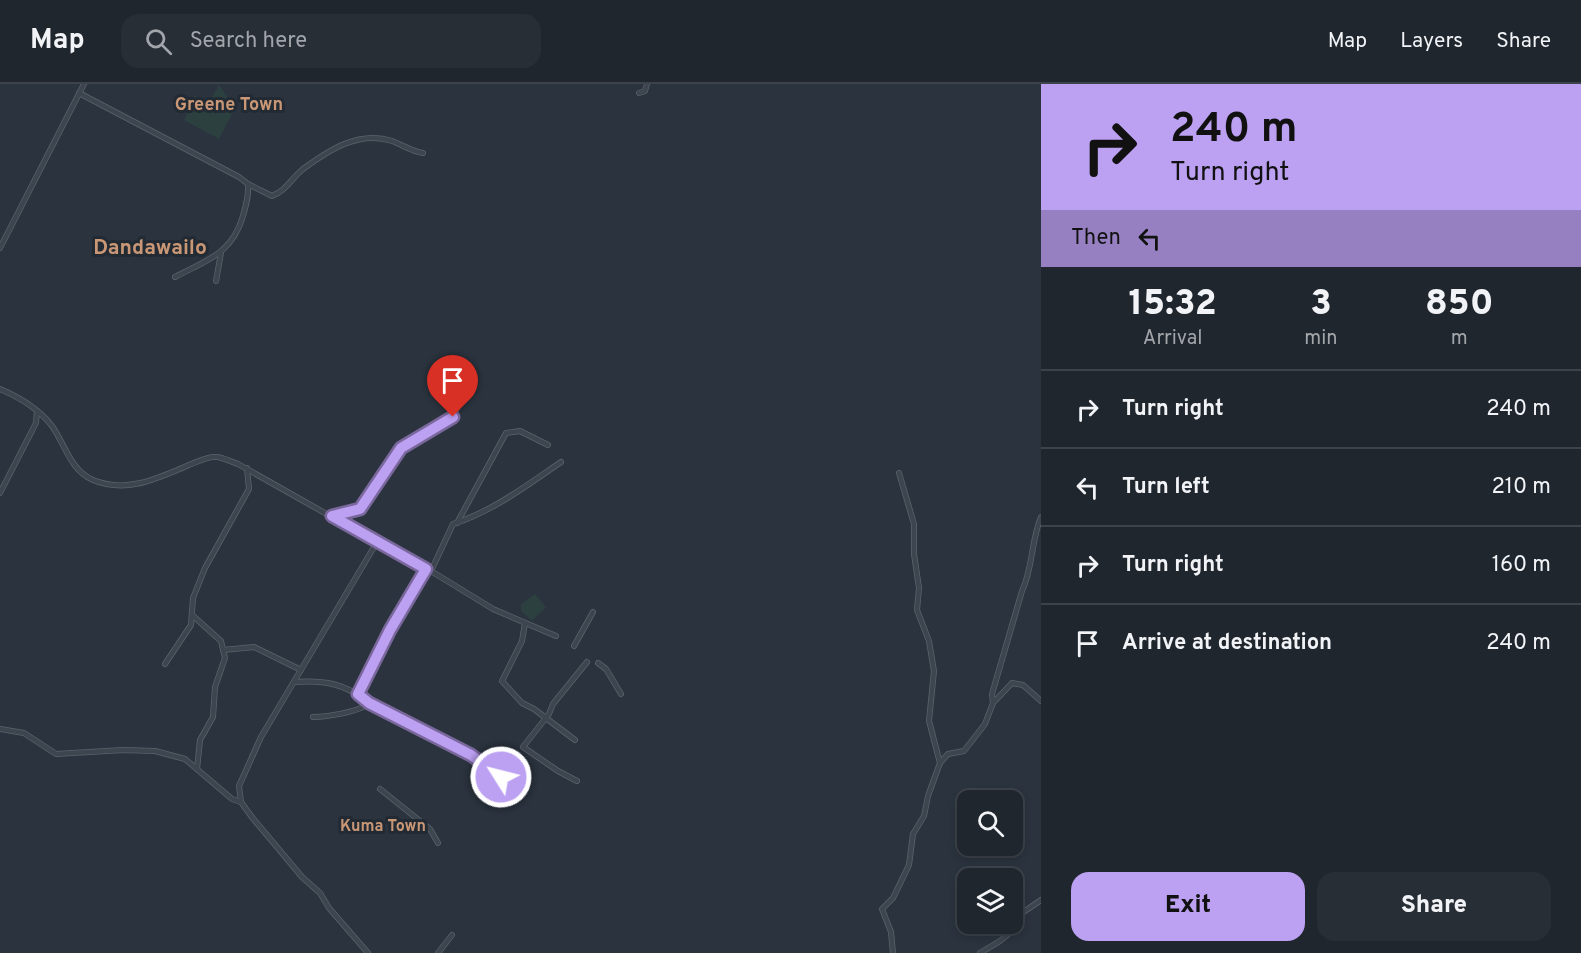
<!DOCTYPE html>
<html lang="en">
<head>
<meta charset="utf-8">
<style>
	:root { --surface:#20262e; --page:#282e36; --text:#f1f3f6; --muted:#a2a5aa; --line:#3d434a; --accent:#bca0f2 }
	body { margin:0; font-family:Overpass,sans-serif; background:var(--page); color:var(--text); height:100vh; display:flex; flex-direction:column; font-size:22px; white-space:nowrap }
	* { box-sizing:border-box; margin:0 }
	p { font-size:20px; color:var(--muted) }
	.icon { flex:none; width:33px; height:33px; fill:none; stroke:currentColor; stroke-width:2; stroke-linecap:round; stroke-linejoin:round }
	.map { position:relative; flex:1; overflow:hidden }
	.sheet { display:flex; flex-direction:column; background:var(--surface); width:540px }
	.sheet>* { flex:none }
	.guide { background:#bca0f2; color:#111; overflow:hidden }
	.tools { position:absolute; left:957px; top:706px; display:grid; gap:12px }
	.tools a { display:grid; place-items:center; width:66px; height:66px; border-radius:12px; background:var(--surface); box-shadow:0 3px 9px #0003,0 0 0 2px var(--line); font-size:30px }
	.pin { position:absolute; display:grid; place-items:center; width:51px; height:51px; color:#fff; margin:-62px -26px; border-radius:50% 50% 50% 0; rotate:-45deg; box-shadow:0 0 6px #0007 }
	.pin .icon { rotate:45deg }
	.me { position:absolute; width:66px; margin:-33px; rotate:306deg; stroke-linejoin:round; filter:drop-shadow(0 0 4px #0008) }
	.turn { display:flex; align-items:center; gap:21px; height:126px; padding:0 30px; font-size:27px }
	.turn .icon { width:78px; height:78px; stroke-width:2.5 }
	.turn b { display:block; font-size:42px; line-height:51px }
	.then { display:flex; align-items:center; height:57px; padding:0 30px; background:#0003; gap:12px; font-size:22px }
	.eta { display:flex; justify-content:space-evenly; align-items:center; height:102px; text-align:center }
	.eta b { font-size:36px; font-weight:800; line-height:42px }
	.primary-button { display:flex; gap:12px; margin-top:auto; padding:12px 30px }
	.primary-button a { flex:1; height:69px; border-radius:18px; background:var(--accent); color:#111; font-size:24px; font-weight:800; line-height:69px; text-align:center }
	.primary-button a+a { background:var(--page); color:var(--text) }
	ul { padding:0; list-style:none }
	li { display:flex; align-items:center; gap:18px; height:78px; padding:0 30px; border-top:2px solid var(--line) }
	li div { flex:1 }
	li b { display:block; font-size:22px }
	li em { font-style:normal }
	header { display:flex; align-items:center; gap:36px; box-sizing:border-box; height:84px; padding:0 30px; background:var(--surface); border-bottom:2px solid var(--line) }
	header strong { font-size:28px }
	nav { display:flex; gap:33px; margin-inline-start:auto; font-size:21px }
	.search { width:420px; height:54px; background:var(--page); display:flex; align-items:center; gap:15px; box-sizing:border-box; padding:0 21px; border-radius:18px; color:var(--muted); font-size:22px }
	main { display:flex; flex:1; min-height:0 }
	.map>svg:first-child { display:block }
	.green { fill:#2c4040 }
	.lines { fill:none; stroke-linecap:round; stroke-linejoin:round }
	.minor-casing { stroke:#5b636c; stroke-width:6 }
	.minor { stroke:#3d454f; stroke-width:4.5 }
	.route-casing { stroke:#7a689d; stroke-width:15 }
	.route { stroke:#bca0f2; stroke-width:10 }
	.labels { text-anchor:middle; dominant-baseline:central; stroke-width:6; stroke-linejoin:round; paint-order:stroke }
	.neighbourhood-label { font-size:16px; font-weight:bold; fill:#c99775; stroke:#222a34 }
	.quarter-label { font-size:18px; font-weight:bold; fill:#c99775; stroke:#222a34 }
	.district-label { font-size:21px; font-weight:bold; fill:#c99775; stroke:#222a34 }
</style>
</head>
<body>
<header>
<strong>Map</strong>
<div class="search"><svg class="icon" aria-label="search" viewBox="0 0 24 24"><circle cx="10" cy="10" r="6"/><path d="M15 15l6 6"/></svg>Search here</div>
<nav><a>Map</a><a>Layers</a><a>Share</a></nav>
</header>
<main>
<div class="map">
<svg width="1041" height="869" viewBox="0 0 1041 869">
	<rect width="100%" height="100%" fill="#2a333e"/>
	<g class="green">
		<path d="M219,1L235,24L219,55L184,36L195,12L209,19Z"/>
		<path d="M535,510L546,523L532,537L521,527V520Z"/>
	</g>
	<g class="lines">
		<g class="minor-casing">
			<g id="minor">
				<path d="M79,9L239,93L248,100C249,112 246,121 243,132C232,170 207,176 175,193"/>
				<path d="M639,9L645,7L647,0"/>
				<path d="M248,100L272,112C287,106 291,95 303,85C329,66 359,46 392,57C403,61 411,67 423,69"/>
				<path d="M0,164L84,0"/>
				<path d="M216,197L221,169"/>
				<path d="M0,305C19,313 39,325 52,342C65,360 70,386 93,396C127,410 158,394 189,381C197,378 208,372 216,373C223,373 231,378 238,380L415,480L431,487L493,525L556,552"/>
				<path d="M899,389L914,440V470L919,504L917,526L929,557L934,587L929,637L940,679"/>
				<path d="M0,409L36,339L37,327"/>
				<path d="M332,432L360,425L401,364L453,333L465,306"/>
				<path d="M1041,433C1031,457 1033,484 1022,507L992,610L993,619L1012,599L1023,601L1041,617"/>
				<path d="M457,439L506,349L520,347L548,361"/>
				<path d="M431,487L453,440C493,427 526,402 561,378"/>
				<path d="M192,531L221,557L225,574L215,603L213,633L200,656L197,685"/>
				<path d="M525,539L522,557L502,597L522,619L534,625L575,656"/>
				<path d="M574,562L593,528"/>
				<path d="M223,566L254,563L301,586"/>
				<path d="M598,579L606,585L621,610"/>
				<path d="M165,580L191,541L193,514L205,484L249,405L247,384"/>
				<path d="M294,598C324,596 345,599 369,619L471,671L501,693"/>
				<path d="M358,610L391,546L426,485"/>
				<path d="M313,633C326,633 360,628 369,619"/>
				<path d="M0,645L24,649L56,670L123,666L155,667L185,675L232,715L241,718"/>
				<path d="M577,697L558,687L523,663L549,630L553,620L587,578"/>
				<path d="M380,705L430,745L438,759"/>
				<path d="M368,869L329,824L320,809L302,793L251,732L241,718L239,702L261,653L377,458"/>
				<path d="M438,869L452,851"/>
				<path d="M893,869L891,848L882,825L893,814L909,781L913,750L924,732L928,712L940,679L948,670L964,667L985,640L993,619"/>
				<path d="M980,869L1000,857L1016,844L1022,829L1041,816"/>
			</g>
		</g>
		<use href="#minor" class="minor"/>
	</g>
	<g class="lines">
		<g class="route-casing">
			<path id="route" d="M453,333L401,364L360,425L332,432L426,485L390,546L358,610L369,619L471,671L501,693"/>
		</g>
		<use href="#route" class="route"/>
	</g>
	<g class="labels">
		<g class="neighbourhood-label">
			<text x="383" y="743">Kuma Town</text>
		</g>
		<g class="quarter-label">
			<text x="229" y="21">Greene Town</text>
		</g>
		<g class="district-label">
			<text x="150" y="164">Dandawailo</text>
		</g>
	</g>
</svg>
<div class="tools">
<a><svg class="icon" aria-label="search" viewBox="0 0 24 24"><circle cx="10" cy="10" r="6"/><path d="M15 15l6 6"/></svg></a>
<a><svg class="icon" aria-label="layers" viewBox="0 0 24 24"><path d="M12 4l9 5-9 5-9-5zM3 14l9 5 9-5"/></svg></a>
</div>
<div class="pin" style="left:453px;top:333px;background:#d93025"><svg class="icon" aria-label="arrive" viewBox="0 0 24 24"><path d="M6 21V4h12l-3 4 3 4H6"/></svg></div>
<svg class="me" style="left:501px;top:693px" viewBox="-20 -20 40 40"><circle r="17" fill="#bca0f2" stroke="#fff" stroke-width="3"/><path d="M0-11L8 9 0 5-8 9z" fill="#fff"/></svg>
</div>
<section class="sheet">
<div class="guide">
<div class="turn"><svg class="icon" aria-label="right" viewBox="0 0 24 24"><path d="M7 20v-9h11M14 6l5 5-5 5"/></svg><div><b>240 m</b>Turn right</div></div>
<div class="then">Then<svg class="icon" aria-label="left" viewBox="0 0 24 24"><path d="M17 20v-9H6M10 6l-5 5 5 5"/></svg></div>
</div>
<div class="eta">
<div><b>15:32</b><p>Arrival</p></div>
<div><b>3</b><p>min</p></div>
<div><b>850</b><p>m</p></div>
</div>
<ul>
<li><svg class="icon" aria-label="right" viewBox="0 0 24 24"><path d="M7 20v-9h11M14 6l5 5-5 5"/></svg><div><b>Turn right</b></div><em>240 m</em></li>
<li><svg class="icon" aria-label="left" viewBox="0 0 24 24"><path d="M17 20v-9H6M10 6l-5 5 5 5"/></svg><div><b>Turn left</b></div><em>210 m</em></li>
<li><svg class="icon" aria-label="right" viewBox="0 0 24 24"><path d="M7 20v-9h11M14 6l5 5-5 5"/></svg><div><b>Turn right</b></div><em>160 m</em></li>
<li><svg class="icon" aria-label="arrive" viewBox="0 0 24 24"><path d="M6 21V4h12l-3 4 3 4H6"/></svg><div><b>Arrive at destination</b></div><em>240 m</em></li>
</ul>
<div class="primary-button"><a>Exit</a><a>Share</a></div>
</section>
</main>
</body>
</html>
